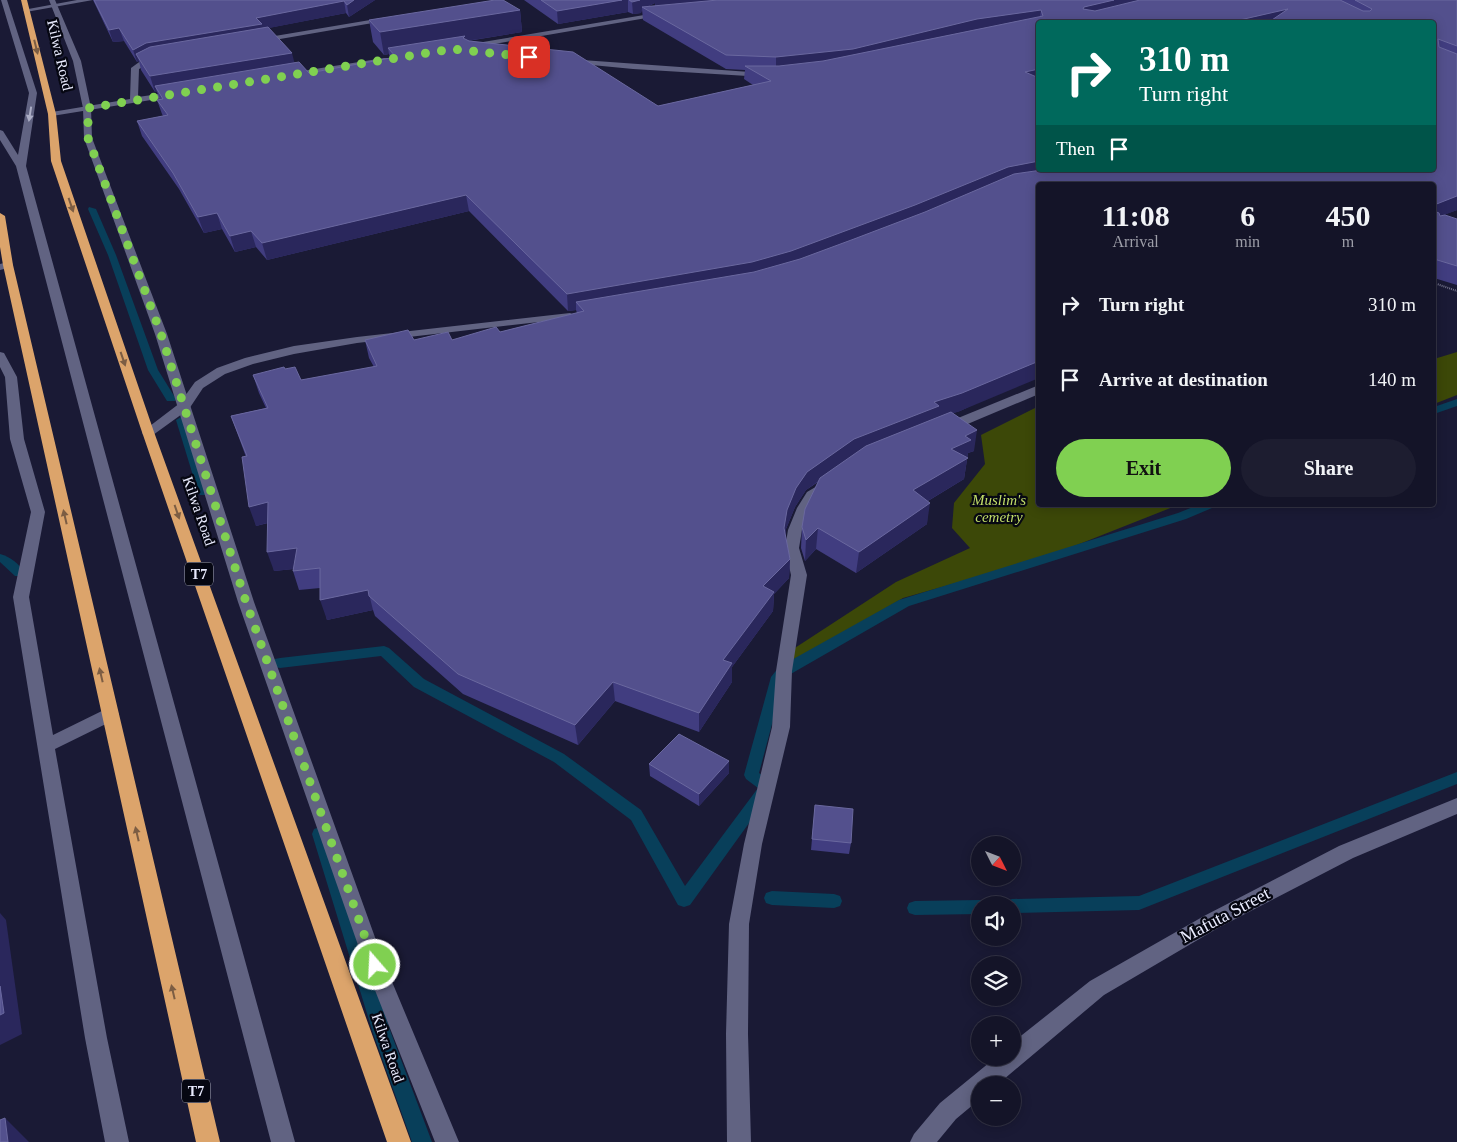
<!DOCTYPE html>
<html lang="en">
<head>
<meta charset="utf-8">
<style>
	:root { --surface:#141428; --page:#1d1d30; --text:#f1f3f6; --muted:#9d9ea8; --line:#333345; --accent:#80d051 }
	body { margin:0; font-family:Georgia,serif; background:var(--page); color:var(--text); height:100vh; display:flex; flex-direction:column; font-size:19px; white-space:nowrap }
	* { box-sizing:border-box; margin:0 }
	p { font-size:16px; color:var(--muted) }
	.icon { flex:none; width:28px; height:28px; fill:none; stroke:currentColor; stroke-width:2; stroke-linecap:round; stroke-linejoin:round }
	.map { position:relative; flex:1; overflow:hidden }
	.side { position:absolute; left:1036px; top:182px; width:400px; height:325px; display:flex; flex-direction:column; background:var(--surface); border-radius:5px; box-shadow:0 2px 12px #0003,0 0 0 1px var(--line) }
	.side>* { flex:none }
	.banner { position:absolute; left:1036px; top:20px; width:400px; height:152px; border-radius:5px; box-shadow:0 2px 12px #0003,0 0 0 1px var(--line); background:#00695c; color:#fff; overflow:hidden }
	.needle { width:32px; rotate:132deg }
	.buttons { position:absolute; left:971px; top:836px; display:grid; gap:10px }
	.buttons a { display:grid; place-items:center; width:50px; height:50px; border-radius:50%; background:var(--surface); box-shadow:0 2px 12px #0003,0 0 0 1px var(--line); font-size:25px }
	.pin { position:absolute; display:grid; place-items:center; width:42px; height:42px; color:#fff; margin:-21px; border-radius:10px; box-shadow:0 2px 8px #0006 }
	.me { position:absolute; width:55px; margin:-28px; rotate:341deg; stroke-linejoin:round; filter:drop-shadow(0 0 4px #0008) }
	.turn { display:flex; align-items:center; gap:18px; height:105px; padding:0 20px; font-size:22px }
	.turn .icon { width:65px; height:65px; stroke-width:2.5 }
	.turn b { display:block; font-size:35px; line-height:42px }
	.then { display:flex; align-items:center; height:48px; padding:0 20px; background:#0003; gap:10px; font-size:19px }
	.eta { display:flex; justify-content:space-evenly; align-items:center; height:85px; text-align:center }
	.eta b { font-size:30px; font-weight:800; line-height:35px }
	.button { display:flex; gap:10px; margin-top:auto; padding:10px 20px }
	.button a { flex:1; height:58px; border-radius:30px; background:var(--accent); color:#111; font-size:20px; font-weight:800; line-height:58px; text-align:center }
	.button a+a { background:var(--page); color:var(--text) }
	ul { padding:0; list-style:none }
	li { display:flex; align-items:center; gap:15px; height:75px; padding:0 20px }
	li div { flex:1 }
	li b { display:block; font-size:19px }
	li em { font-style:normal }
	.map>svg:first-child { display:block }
	.green { fill:#3c4808 }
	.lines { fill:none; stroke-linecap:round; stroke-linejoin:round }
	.stream { fill:#083f5a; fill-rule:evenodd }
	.path { stroke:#75758d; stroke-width:2; stroke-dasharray:1 1; stroke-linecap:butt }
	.lane { fill:#616382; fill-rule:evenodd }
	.street { fill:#616382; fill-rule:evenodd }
	.highway { fill:#dca46b; fill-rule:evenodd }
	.wall { fill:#413d80; fill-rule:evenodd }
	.shaded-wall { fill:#2a275c }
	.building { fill:#53508d; stroke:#6a689f }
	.oneway { fill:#7c5d43 }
	.oneway2 { fill:#acaec6 }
	.route { stroke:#80d051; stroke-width:9; stroke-dasharray:0 16.2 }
	.labels { text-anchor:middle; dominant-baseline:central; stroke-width:4.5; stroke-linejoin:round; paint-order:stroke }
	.shield { fill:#060712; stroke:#a5a7b7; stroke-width:1 }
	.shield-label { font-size:14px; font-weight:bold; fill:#e9ebfe }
	.street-label { font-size:15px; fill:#e9ebfe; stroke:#060712 }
	.park-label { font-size:15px; font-style:italic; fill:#c2de69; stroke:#060712 }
	.near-street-label { font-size:18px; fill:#e9ebfe; stroke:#060712 }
</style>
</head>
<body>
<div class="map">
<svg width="1457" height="1142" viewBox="0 0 1457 1142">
	<rect width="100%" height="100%" fill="#1a1a35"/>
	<g class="green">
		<path d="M1457,352V395L1434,404V359Z"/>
		<path d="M1039,406V505H1178L1044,558L903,598L780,670L781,657L896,582L970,548L952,528L954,503L985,464L981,435Z"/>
	</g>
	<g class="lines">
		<g class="stream">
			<path d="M89,207L96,209L116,255L158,370L176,399L175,401H167L148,370L108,255L88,209Z"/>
			<path d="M1457,399V406L1434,414V407Z"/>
			<path d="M181,417L186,420L210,492L208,495H200L198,492L176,420Z"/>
			<path d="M1198,505H1214L1212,508L1186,519L909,606L789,675L784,679L759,773L772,783L775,787L690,905L684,907L678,905L631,820L554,762L414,687L381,656L280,668L275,667L273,663L275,659L280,658L384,646L389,648L424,679L564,754L641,810L685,886L758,788L746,779L744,775L771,677L779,667L899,600L1178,513Z"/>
			<path d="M0,554C11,557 19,564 25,573L23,576H15L0,562Z"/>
			<path d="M1457,772V784L1139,910L1012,913V905H1004L1006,901L1012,899L1139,896Z"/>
			<path d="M320,827L326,829L328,834L391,1033L432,1142H412L373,1033L312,834L314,829Z"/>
			<path d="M772,891L834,894L840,896L842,901L840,906L834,908L772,905L766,903L764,898L766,893Z"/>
			<path d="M980,900L986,902L987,905H980V914L915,915L909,913L907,908L909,903L915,901Z"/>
		</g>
		<path class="path" d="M1434,283L1457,291"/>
		<g class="lane">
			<path d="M1,0H7L37,93L26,166L295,1142H271L16,166L0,140V130L3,131L18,155L29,93Z"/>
			<path d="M77,0H93L26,12L23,10Z"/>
			<path d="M662,12L665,14L664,15L465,49L461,47L465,45Z"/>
			<path d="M388,17L390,18V20L257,43L253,41L257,39Z"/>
			<path d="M158,57L162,59L161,61L148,64L139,69L138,97L179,91L183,93L182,95L52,116L48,114L52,112L130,99L131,68L142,60Z"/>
			<path d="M384,58H387V62L290,77L286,75L290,73Z"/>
			<path d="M568,59L765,73L769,75L765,77L633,69L571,63L567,61Z"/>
			<path d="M8,262L12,263L13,265L12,267L0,270V264Z"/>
			<path d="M570,313L576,316L574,318L357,343L294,354L253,364L225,374L203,388L189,409L153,435H143L142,432L180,403L195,382L217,368L245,358L294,346L357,337Z"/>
			<path d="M1457,798V814L1353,858L1218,928L1104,995L997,1085H980V1099L956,1119L937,1142H910L914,1134L940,1103L995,1058H1012V1043L1090,981L1204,916L1339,846Z"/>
		</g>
		<g class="street">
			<path d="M49,0H55L81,61L91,108L92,138L167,334L254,602L385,965L459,1142H435L365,965L238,602L155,334L84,138L83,108L73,61Z"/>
			<path d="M0,352L4,353L17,377L24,439L45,512L29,597L53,735L110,707L116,709L119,714L116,719L55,749L107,1038L129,1142H105L85,1038L13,597L31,512L10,439L5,377L0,367Z"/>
			<path d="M1039,385V394L951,431H941L940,428L941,425Z"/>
			<path d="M824,482L831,486L817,498L802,530L799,548L807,575L792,671L790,727L762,844L749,924L748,1034L751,1142H727L726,1034L729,924L744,844L772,727L776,671L791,575L785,548L788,530L797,508L807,492Z"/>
		</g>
		<g class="highway">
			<path d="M21,0H27L56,114L61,161L154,432L411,1142H387L142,432L51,161L48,114Z"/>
			<path d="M0,213L5,216L13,265L220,1142H196L3,265L0,247Z"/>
		</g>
	</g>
	<g class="wall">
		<path d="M93,0H375L349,17L346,13L268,28L295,63L309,73L390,58L389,54L384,55L373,42L369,20L520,10L522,32L468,41L658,106L753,85L744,79L745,70L726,69L643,20L642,9L641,13L633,14L628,12L558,24L524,0H1457V210L1440,216L1457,219V285L1434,278V185L960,411L953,413L974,451L968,453L964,479L928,501L927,524L856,573L816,549L805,561L801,548L802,527L818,482L806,490L795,507L786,529L785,535L790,559L789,578L774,594L773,611L732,667V682L699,732L615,701L578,745L463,694L375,616L373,610L327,620L320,588L299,590L293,571V569L274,571L268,523L256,526L246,457L231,416L266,408L259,393L253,375L285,369L301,380L374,367L369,358L365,340H452L500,332L577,313L576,310L568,311L469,211L267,260L256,247L235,252L222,229L204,233L179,189L142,136L137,121L163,116L162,114L157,100L160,99L157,92H155L141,70L139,61L137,62L124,41L113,42ZM655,3V6L647,7ZM1039,22H1434V170H1039Z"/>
		<path d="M729,761V773L699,806L650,776L649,764Z"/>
		<path d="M815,805L851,843L849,854L811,850Z"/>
	</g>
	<g class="shaded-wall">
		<path d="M354,0H375L349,17L347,5Z"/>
		<path d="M622,0H628V12L558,24L557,11Z"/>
		<path d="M640,0H767L656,11L655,3L644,8L642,7V9L641,13L633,14L632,2Z"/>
		<path d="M1114,0H1161L1080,22L1083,9L1084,7Z"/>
		<path d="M344,1L346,13L136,54L139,61L137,62L133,50L146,43L256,18Z"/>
		<path d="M1288,9L1280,22H1231Z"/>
		<path d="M520,10L522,32L466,41L388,48L389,54L384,55L380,32Z"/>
		<path d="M1041,10L1039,23L776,71V57L977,19Z"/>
		<path d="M119,28L124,41L113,42L109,30Z"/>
		<path d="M292,53L296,69L155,86L157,92H155L150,76Z"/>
		<path d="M1039,69V82L1025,72Z"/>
		<path d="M1039,161V170H1051L790,268L576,302V310L568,311L567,294L1008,167Z"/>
		<path d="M466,195L469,211L267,260L262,243Z"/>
		<path d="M1457,196V210L1434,219V205Z"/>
		<path d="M217,213L222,229L204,233L198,217Z"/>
		<path d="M251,231L256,247L235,252L230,236Z"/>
		<path d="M1039,361V378L960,411L937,419L852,457L806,490L795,507L786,529L783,548L784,528L787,510L796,488L807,472L854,439L934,402Z"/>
		<path d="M977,430L974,451L968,453L964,479L911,511L913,490L951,449L965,436Z"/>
		<path d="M268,502L274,521L256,526L249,507Z"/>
		<path d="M930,503L927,524L856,573L859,552Z"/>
		<path d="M818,528L816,549L805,561L806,540Z"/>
		<path d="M297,548L304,568L274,571L267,552Z"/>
		<path d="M790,559L789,578L774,594L773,611L732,667V682L699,732V713L723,660L763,586Z"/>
		<path d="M368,590L373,610L327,620L320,600Z"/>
		<path d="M613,682L615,701L578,745L575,725Z"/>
		<path d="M729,761V773L699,806V794Z"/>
		<path d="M0,913L6,920L22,1034L0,1045Z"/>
		<path d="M5,1118L29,1142H8Z"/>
	</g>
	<g class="building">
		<path d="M94,0H354L347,5L344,1L256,18L262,24L146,43L133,50L119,28L109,30Z"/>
		<path d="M495,0H503L520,10L380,32L369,20Z"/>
		<path d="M541,0H622L557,11Z"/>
		<path d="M629,0H640L632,2Z"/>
		<path d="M718,0H1114L1084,7L1083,9L1095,11L1140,0H1340L1363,11H1370L1372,9L1355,0H1457V46L1438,39L1439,47L1457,54V196L1434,205V185H1039V361L962,393L934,402L939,406L854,439L807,472L796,488L787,510L784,528L790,559L763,586L774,592L723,660L732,663L699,713L613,682L575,725L458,674L369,596L368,590L320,600V568L293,571L297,548L267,552L268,502L249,507L242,457L247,456L231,416L268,408L253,375L284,367L285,369L295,367L301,380L377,366L365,340L408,330L414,340L448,332L452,340L496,327L500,332L584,311L576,302L754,272L800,259L854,239L925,212L1014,174L1042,170H1095L1124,171L1126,170H1434V22H1269L1288,9L1231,22H1039V69L1025,72L1039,78V161L1008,167L915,205L791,251L752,262L567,294L466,195L262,243L251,231L230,236L217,213L198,217L173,173L137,121L168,115L157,100L163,99L155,86L299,62L309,73L396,57L388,48L465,36L463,38L469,41L573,52L658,106L771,81L745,66H779L823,61L1043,16L1041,10L977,19L853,49L776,57L726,55L642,7Z"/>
		<path d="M268,27L292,53L150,76L136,54L150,47Z"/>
		<path d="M1434,211L1439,213L1440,216L1445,215L1457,219V266L1434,259Z"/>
		<path d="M951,412L977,430L965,436L971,440L951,449L968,458L913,490L930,503L859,552L818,528L806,540L802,527L805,509L820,478L866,446Z"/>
		<path d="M679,734L729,761L699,794L649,764Z"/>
		<path d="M815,805L853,809L851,843L812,839Z"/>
		<path d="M0,986L4,1013L0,1015Z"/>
		<path d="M5,1118L8,1142H0V1120Z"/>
	</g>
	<defs><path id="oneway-solid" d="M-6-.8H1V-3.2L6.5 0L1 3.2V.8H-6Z" transform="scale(1.25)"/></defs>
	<g class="oneway">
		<use href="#oneway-solid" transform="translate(36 47) rotate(76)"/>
		<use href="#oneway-solid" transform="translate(71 205) rotate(71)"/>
		<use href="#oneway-solid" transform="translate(123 359) rotate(71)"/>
		<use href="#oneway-solid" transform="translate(177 512) rotate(71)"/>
		<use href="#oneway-solid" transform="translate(65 517) rotate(-103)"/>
		<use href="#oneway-solid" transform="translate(101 675) rotate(-103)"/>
		<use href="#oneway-solid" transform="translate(137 834) rotate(-103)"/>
		<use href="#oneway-solid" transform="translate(173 992) rotate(-103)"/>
	</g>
	<use class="oneway2" href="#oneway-solid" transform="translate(30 114) rotate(99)"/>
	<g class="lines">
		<path class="route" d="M375,965L246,602L161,334L88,138V108L452,49L529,57"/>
	</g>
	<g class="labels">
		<g class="shield">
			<rect x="185" y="562.5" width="28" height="23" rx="4"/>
			<rect x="182" y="1079.5" width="28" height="23" rx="4"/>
		</g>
		<g class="shield-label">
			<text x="199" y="574">T7</text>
			<text x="196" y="1091">T7</text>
		</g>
		<g class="street-label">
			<text transform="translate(60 55) rotate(77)">Kilwa Road</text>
			<text transform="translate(199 511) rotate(71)">Kilwa Road</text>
			<text transform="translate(388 1048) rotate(71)">Kilwa Road</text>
		</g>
		<g class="park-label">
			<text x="999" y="500">Muslim's<tspan x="999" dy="17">cemetry</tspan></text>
		</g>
		<g class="near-street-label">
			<text transform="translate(1225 915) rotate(-28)">Mafuta Street</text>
		</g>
	</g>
</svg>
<div class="buttons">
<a><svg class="needle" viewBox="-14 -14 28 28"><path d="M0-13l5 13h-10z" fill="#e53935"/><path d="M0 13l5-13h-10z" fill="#9d9ea8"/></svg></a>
<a><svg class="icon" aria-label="sound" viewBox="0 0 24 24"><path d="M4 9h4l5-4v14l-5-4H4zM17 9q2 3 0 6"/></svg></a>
<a><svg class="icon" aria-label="layers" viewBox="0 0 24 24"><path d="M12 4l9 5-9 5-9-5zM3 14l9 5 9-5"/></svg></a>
<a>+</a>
<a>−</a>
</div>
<div class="pin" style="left:529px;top:57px;background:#d93025"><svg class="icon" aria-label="arrive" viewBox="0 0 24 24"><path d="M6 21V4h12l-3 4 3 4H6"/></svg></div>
<svg class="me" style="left:375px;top:965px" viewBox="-20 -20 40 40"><circle r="17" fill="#80d051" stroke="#fff" stroke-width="3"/><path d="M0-11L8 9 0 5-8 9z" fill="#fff"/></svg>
<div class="banner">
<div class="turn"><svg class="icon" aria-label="right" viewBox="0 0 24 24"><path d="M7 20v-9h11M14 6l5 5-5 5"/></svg><div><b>310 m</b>Turn right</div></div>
<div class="then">Then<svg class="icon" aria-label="arrive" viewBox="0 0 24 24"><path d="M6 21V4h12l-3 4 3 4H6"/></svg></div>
</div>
<section class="side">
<div class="eta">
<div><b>11:08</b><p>Arrival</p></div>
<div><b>6</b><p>min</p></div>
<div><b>450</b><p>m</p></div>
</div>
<ul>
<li><svg class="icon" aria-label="right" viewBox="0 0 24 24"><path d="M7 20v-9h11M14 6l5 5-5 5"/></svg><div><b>Turn right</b></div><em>310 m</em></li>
<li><svg class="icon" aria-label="arrive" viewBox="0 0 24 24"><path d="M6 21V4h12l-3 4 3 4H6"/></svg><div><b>Arrive at destination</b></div><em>140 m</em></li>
</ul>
<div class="button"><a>Exit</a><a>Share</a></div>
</section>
</div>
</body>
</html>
